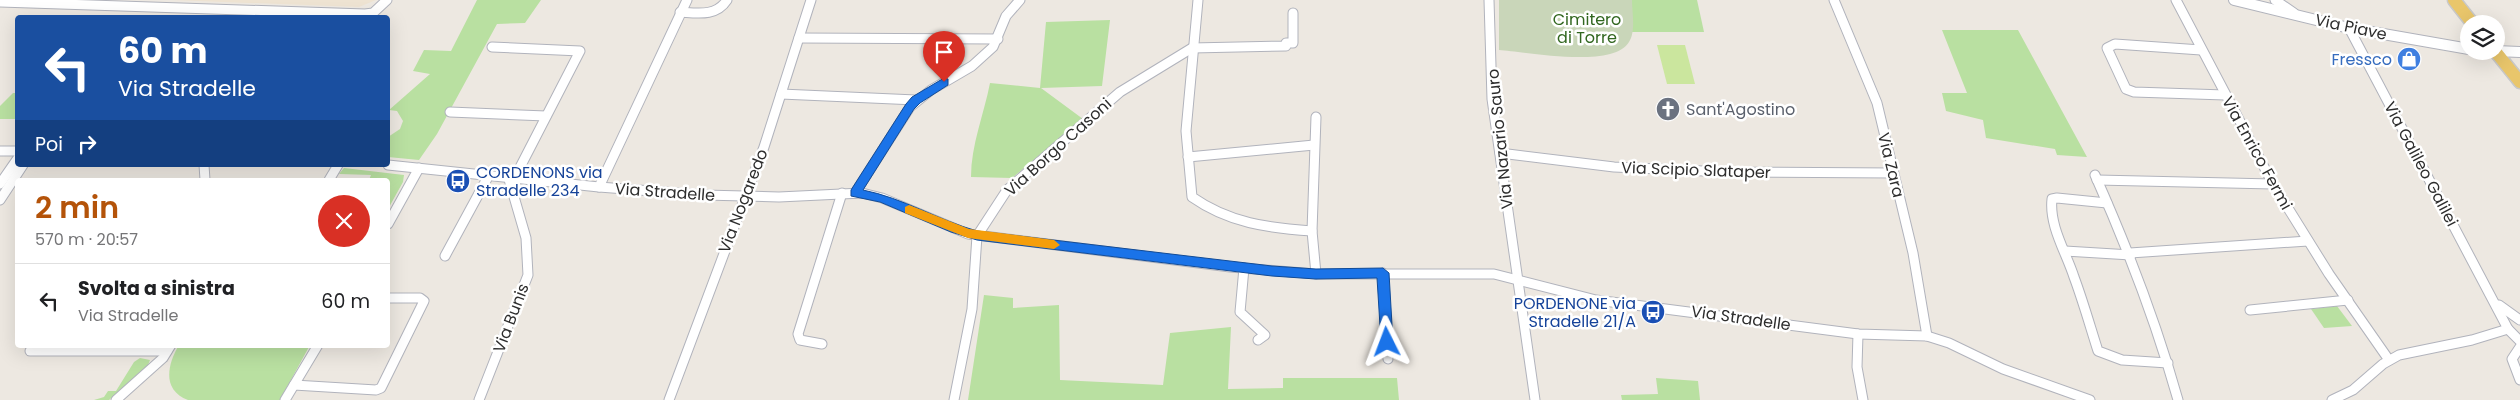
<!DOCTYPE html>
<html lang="it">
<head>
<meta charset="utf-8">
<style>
	:root { --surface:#fff; --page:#f6f6f6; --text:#202124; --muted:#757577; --line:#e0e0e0; --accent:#b45309 }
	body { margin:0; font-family:Poppins,sans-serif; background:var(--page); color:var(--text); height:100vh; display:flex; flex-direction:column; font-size:19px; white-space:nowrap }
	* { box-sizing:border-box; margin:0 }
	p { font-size:16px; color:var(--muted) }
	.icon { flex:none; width:28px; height:28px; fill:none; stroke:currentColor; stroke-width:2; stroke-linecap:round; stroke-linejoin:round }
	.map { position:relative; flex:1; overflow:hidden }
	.details { position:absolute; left:15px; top:178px; width:375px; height:170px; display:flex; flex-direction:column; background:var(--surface); border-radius:5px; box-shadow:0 5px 20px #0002 }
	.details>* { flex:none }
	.banner { position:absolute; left:15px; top:15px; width:375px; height:152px; border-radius:5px; box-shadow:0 5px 20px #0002; background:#1a4fa0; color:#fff; overflow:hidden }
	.controls { position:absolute; left:2460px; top:15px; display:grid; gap:10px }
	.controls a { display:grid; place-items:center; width:45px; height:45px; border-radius:50%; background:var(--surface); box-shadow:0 5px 20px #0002; font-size:25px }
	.pin { position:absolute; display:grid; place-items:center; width:42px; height:42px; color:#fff; margin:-51px -21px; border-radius:50% 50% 50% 0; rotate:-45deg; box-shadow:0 0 5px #0007 }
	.pin .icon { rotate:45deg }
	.me { position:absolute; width:55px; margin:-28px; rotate:357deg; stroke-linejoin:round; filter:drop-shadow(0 0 4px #0008) }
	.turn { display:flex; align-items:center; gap:18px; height:105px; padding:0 20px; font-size:22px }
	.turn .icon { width:65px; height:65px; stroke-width:2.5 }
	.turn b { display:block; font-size:35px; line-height:42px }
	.then { display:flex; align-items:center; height:48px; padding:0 20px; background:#0003; gap:10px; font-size:19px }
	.round { display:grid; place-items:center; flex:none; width:52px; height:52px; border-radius:26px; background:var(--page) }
	.summary { display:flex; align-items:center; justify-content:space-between; height:85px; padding:0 20px }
	h1 { font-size:30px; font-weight:600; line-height:38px; color:var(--accent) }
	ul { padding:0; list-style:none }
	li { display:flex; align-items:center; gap:15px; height:75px; padding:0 20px; border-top:1px solid var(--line) }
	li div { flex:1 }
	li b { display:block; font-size:19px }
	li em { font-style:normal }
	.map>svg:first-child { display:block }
	.education { fill:#eee3d2 }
	.green { fill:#b9e0a1 }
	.cemetery { fill:#c9d6b9 }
	.pitch { fill:#cbe69e }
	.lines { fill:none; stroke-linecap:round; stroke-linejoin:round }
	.minor-casing { stroke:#b1b3bc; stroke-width:11 }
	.tertiary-casing { stroke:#b1b3bc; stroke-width:12 }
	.primary-casing { stroke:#c8c8c8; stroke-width:15 }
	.minor { stroke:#fff; stroke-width:9 }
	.tertiary { stroke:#fff; stroke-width:10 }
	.primary { stroke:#e9c66b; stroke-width:12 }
	.route { fill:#1a73e8; stroke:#114b97 }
	.slow { fill:#f59e0b }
	.labels { text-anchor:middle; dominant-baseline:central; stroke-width:5; stroke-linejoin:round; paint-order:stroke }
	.park-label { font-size:16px; fill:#326720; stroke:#fff }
	.street-label { font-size:16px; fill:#2d2d2d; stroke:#fff }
	.shop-label { font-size:16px; fill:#366cbe; stroke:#fff; text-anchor:end }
	.worship-label { font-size:16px; fill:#5b616d; stroke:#fff; text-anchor:start }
	.transit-label { font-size:16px; fill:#164399; stroke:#fff; text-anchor:start }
</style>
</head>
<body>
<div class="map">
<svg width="2520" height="400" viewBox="0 0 2520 400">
	<rect width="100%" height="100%" fill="#ede8e1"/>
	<path class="education" d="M171,0H376L359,7Z"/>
	<g class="green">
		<path d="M477,0H541L525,23L497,24L437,134L419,160L388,157V137L400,129L403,121L397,111L389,110L430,74L413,71L424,50L451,51Z"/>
		<path d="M1632,0H1697L1704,32H1632Z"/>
		<path d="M1110,20L1102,86L1041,88L1083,119L1012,178L971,177C971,145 984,114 990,83L1040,88L1046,22Z"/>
		<path d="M1942,30H2018L2087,157L2057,155L2055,149L1986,138L1983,120L1946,111L1942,93H1967Z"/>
		<path d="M13,93H17V119H0V106Z"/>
		<path d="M344,168L404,175L403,182L388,209V180H369L371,175L339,174Z"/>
		<path d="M984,295L1013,298V308L1059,305L1060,380L1163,385L1170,333L1231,327L1228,389L1283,388V378H1397L1399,400H968Z"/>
		<path d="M2337,306L2352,326L2324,328L2311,309Z"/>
		<path d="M179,345H310L280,400H188C162,390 167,365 179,345Z"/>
		<path d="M140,358L150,360L148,365L109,400H94L104,397L108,391H116L134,362Z"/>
		<path d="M1656,378L1698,381L1700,400H1622L1621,395L1658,394Z"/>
	</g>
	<path class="cemetery" d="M1499,0H1632C1632,13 1636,31 1629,42C1613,69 1527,52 1499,50Z"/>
	<path class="pitch" d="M1657,45H1685L1695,84H1667Z"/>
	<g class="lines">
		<g class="minor-casing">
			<g id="minor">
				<path d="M1198,0L1186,131L1192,197C1229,223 1268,228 1312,231"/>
				<path d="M1489,0L1492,99L1535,400"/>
				<path d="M1834,0L1877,103L1913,253L1927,336"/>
				<path d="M2176,0L2273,184L2329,274L2389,360"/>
				<path d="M2275,0L2294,13"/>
				<path d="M0,2L365,14L373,13L387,0"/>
				<path d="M680,12C697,13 716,17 727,0"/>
				<path d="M2349,28L2508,329L2520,341"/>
				<path d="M799,38L998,39"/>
				<path d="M492,47L580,51L515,177"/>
				<path d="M2201,50L2115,44L2107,48L2126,89L2134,92L2225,95"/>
				<path d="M781,94L916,100"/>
				<path d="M450,112L546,116"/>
				<path d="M1316,117L1312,231L1316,274"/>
				<path d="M0,151H18"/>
				<path d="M1500,153L1614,167L1726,172L1893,173"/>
				<path d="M1188,157L1314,145"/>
				<path d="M204,165L205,180"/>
				<path d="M388,165L599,187L704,195L779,197L862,193L882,198L968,234L1230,267L1316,274H1494L1596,300L1858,334L1927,336L1949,343L2003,369L2090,400"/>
				<path d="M2095,175C2128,249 2156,322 2178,400"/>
				<path d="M329,180L338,165"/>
				<path d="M2097,180L2273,184"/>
				<path d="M0,184L18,158"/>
				<path d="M599,187L687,0"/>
				<path d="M855,193L910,107L931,90L972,66L993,47L1006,16L1020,0"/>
				<path d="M0,200L23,165"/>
				<path d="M2107,203L2057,198L2052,199C2049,226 2066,252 2074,277C2083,301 2090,326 2098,351L2122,360L2168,363"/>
				<path d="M388,224L419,168"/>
				<path d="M2065,251L2131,255"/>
				<path d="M2130,253L2308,241"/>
				<path d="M445,256L489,175"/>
				<path d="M1244,268L1240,312L1265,335L1258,340"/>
				<path d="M1383,273L1388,359"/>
				<path d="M2499,305L2520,320"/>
				<path d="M2250,310L2348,300"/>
				<path d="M1858,334L1857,367L1863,400"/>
				<path d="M822,344L800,340L798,334L842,193"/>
				<path d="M2520,347L2512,359L2520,380"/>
				<path d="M30,351H167"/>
				<path d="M294,385L376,390L381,388L424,301L420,298H388"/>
				<path d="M116,400L163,358L171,345"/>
				<path d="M285,400L318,345"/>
				<path d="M479,400L528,275L526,238L508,176"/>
				<path d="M669,400L764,147L811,0"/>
				<path d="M954,400L972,309L977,236L1007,190L1120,92L1192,48L1286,46V43H1293V13"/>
				<path d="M2332,400L2353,390L2383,364L2399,355L2472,340L2508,329"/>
			</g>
		</g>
		<g class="tertiary-casing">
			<g id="tertiary">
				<path d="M2234,0L2349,28L2469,49"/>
				<path d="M2496,51L2520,52"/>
			</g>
		</g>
		<g class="primary-casing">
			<g id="primary">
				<path d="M2454,0L2473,24"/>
				<path d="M2495,51L2520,82"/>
			</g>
		</g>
		<use href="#minor" class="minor"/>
		<use href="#tertiary" class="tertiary"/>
		<use href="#primary" class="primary"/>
	</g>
	<path class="route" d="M944,78L948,79V85L920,103L914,109L863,190C903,198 938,220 977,231L1272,266L1316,269L1383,268L1389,273L1393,342L1391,345H1383L1381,342L1377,278L1316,279L1272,276L977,240L951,232L880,202L851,196V190L906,104L912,97Z"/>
	<path class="slow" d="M909,205L969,229L1054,240L1060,245L1054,249L968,238L905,213V207Z"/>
	<defs>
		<g id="shop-disc" transform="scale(1.25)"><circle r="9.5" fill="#3f7fe0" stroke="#fff"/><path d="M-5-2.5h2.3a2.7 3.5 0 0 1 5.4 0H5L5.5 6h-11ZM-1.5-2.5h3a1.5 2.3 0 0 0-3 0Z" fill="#fff"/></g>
		<g id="church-disc" transform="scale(1.25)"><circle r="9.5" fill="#6b7280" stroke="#fff"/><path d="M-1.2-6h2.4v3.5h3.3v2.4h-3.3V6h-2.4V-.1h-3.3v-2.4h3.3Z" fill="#fff"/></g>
		<g id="bus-disc" transform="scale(1.25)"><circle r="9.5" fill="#1a4fb4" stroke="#fff"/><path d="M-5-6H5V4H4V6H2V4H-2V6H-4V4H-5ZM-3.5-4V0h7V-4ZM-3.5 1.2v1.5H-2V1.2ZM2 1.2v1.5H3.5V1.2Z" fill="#fff"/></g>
	</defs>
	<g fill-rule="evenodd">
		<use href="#shop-disc" x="2409" y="59"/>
		<use href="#church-disc" x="1668" y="109"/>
		<use href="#bus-disc" x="458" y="181"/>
		<use href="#bus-disc" x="1653" y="312"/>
	</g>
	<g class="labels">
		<g class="park-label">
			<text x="1587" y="19">Cimitero<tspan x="1587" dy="18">di Torre</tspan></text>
		</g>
		<g class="street-label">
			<text transform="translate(2351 27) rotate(12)">Via Piave</text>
			<text transform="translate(1500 139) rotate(-96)">Via Nazario Sauro</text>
			<text transform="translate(1058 147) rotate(-42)">Via Borgo Casoni</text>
			<text transform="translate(2257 153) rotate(61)">Via Enrico Fermi</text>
			<text transform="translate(2421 164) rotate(62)">Via Galileo Galilei</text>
			<text transform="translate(1891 165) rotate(76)">Via Zara</text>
			<text transform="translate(1696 170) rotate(2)">Via Scipio Slataper</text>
			<text transform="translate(665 192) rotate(4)">Via Stradelle</text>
			<text transform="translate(743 201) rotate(-69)">Via Nogaredo</text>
			<text transform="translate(511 318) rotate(-69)">Via Bunis</text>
			<text transform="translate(1741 318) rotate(8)">Via Stradelle</text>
		</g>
		<g class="shop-label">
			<text x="2392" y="59">Fressco</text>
		</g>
		<g class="worship-label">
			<text x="1686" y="109">Sant'Agostino</text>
		</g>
		<g class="transit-label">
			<text x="476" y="172">CORDENONS via<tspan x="476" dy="18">Stradelle 234</tspan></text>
			<text x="1636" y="303" text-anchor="end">PORDENONE via<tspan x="1636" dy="18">Stradelle 21/A</tspan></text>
		</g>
	</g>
</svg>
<div class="controls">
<a><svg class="icon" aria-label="layers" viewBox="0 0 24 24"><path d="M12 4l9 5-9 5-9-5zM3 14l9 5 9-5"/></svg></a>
</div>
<div class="pin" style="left:944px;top:82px;background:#d93025"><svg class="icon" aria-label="arrive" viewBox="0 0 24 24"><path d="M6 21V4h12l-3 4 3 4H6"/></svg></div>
<svg class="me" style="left:1387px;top:342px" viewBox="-20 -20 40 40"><path d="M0-17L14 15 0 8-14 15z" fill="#1a73e8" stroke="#fff" stroke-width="4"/></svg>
<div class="banner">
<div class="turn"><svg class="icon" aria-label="left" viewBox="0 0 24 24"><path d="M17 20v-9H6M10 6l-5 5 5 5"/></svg><div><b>60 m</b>Via Stradelle</div></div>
<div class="then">Poi<svg class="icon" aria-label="right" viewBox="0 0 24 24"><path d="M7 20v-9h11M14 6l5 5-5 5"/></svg></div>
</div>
<section class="details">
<div class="summary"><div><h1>2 min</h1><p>570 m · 20:57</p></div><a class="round" style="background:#d93025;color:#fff"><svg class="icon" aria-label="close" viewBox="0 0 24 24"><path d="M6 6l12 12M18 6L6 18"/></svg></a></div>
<ul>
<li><svg class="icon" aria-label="left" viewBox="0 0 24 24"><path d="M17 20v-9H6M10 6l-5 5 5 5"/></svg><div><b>Svolta a sinistra</b><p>Via Stradelle</p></div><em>60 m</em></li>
</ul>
</section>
</div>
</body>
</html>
